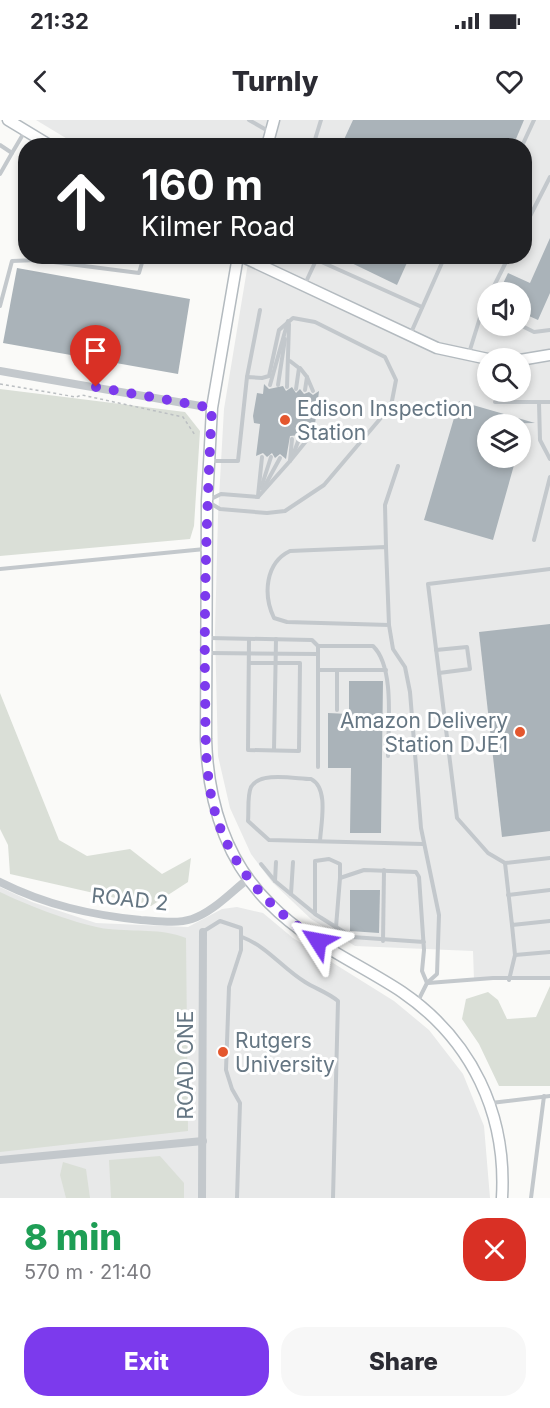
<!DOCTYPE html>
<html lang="en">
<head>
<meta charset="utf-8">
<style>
	:root { --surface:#fff; --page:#f7f7f7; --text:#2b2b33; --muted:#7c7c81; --accent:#7c3aed }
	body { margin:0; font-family:Inter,sans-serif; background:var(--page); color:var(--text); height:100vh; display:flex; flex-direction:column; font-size:22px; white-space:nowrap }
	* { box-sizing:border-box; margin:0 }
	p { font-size:20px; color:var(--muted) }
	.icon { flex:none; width:33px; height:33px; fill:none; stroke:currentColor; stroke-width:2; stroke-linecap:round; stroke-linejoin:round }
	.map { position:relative; height:1078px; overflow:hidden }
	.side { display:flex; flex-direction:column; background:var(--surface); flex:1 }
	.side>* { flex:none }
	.hud { position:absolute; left:18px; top:18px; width:514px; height:126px; border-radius:24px; box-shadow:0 3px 9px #0003; background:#202124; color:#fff; overflow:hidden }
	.fabs { position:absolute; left:477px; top:162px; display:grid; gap:12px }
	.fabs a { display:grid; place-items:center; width:54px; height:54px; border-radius:50%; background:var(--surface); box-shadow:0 3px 9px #0003; font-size:30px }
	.pin { position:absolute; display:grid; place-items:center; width:51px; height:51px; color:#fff; margin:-62px -26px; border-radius:50% 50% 50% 0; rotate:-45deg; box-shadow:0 0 6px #0007 }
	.pin .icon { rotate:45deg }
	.me { position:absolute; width:66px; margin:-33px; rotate:304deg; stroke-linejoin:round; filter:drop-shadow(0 0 4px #0008) }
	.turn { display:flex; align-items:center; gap:21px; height:126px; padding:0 24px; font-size:27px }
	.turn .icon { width:78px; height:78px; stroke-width:2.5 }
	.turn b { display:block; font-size:42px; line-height:51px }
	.round { display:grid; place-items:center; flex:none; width:63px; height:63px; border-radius:24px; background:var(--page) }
	.summary { display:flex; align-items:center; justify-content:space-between; height:102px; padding:0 24px }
	h1 { font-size:36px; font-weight:800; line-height:45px; color:#1e9e55 }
	.cta { display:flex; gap:12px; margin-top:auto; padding:12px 24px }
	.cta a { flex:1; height:69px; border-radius:24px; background:var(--accent); color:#fff; font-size:24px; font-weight:800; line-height:69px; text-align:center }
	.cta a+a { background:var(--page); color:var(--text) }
	.status { display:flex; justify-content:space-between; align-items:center; height:42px; padding:0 30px; background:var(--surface); direction:ltr }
	.status svg { height:16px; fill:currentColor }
	header { display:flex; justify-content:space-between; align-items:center; height:78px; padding:0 24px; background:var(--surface); font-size:27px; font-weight:800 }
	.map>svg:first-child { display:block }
	.built { fill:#e8e9e9; fill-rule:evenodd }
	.green { fill:#dadfd7 }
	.building { fill:#aab3b9 }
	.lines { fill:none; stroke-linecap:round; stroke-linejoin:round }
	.secondary-casing { stroke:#b3babf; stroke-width:13 }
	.path { stroke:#bbbfc2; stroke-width:1.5; stroke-dasharray:3 3; stroke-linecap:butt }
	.lane { stroke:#c3c8cc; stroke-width:4 }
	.street { stroke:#c3c8cc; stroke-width:8 }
	.secondary { stroke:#fff; stroke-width:10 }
	.route { stroke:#7c3aed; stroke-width:10; stroke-dasharray:0 18 }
	.poi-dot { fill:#e4572e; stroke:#fff; stroke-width:2 }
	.labels { text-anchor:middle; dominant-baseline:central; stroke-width:6; stroke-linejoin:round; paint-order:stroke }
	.poi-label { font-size:21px; fill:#657683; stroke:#fff; text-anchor:start }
	.street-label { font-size:21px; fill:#657683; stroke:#fff }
</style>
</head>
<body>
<div class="status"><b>21:32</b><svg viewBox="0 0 49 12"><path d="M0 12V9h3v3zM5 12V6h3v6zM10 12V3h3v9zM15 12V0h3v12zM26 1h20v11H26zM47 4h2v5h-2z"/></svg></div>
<header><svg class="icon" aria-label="back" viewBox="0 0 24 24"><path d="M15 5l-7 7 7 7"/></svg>Turnly<svg class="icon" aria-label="heart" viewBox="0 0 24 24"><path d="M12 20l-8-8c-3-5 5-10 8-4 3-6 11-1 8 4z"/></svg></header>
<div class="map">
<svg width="550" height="1078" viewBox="0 0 550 1078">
	<rect width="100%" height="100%" fill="#fafaf8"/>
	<g class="built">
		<path d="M36,0H550V859L474,860L473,831L355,826L311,799L272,762L251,734L230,688L218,636L215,512L218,396L224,289L249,137L525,136V26H79ZM488,172H520V206H488ZM488,238H520V272H488ZM488,304H520V338H488Z"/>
		<path d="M0,767L32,782L96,803L188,807L222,789L237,787L263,793L293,818L394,881L429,910L463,954L484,1006L490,1078H0Z"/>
	</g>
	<g class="green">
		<path d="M0,269L185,292L200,311L194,406L190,419L0,436Z"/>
		<path d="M0,573L59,720L87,736L130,729L162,754L191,738L188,762L151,786L10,754L8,725L0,709Z"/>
		<path d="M0,772C24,784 83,807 109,809C136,812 160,808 186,818L188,1011L0,1032Z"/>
		<path d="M550,866V966H499L479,924L462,899L466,879L488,872L498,880L507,899L536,897Z"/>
		<path d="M160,1036L184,1063V1078H111L109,1040Z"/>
		<path d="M63,1042L86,1049L90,1078H66L60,1055Z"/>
	</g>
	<g class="building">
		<path d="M353,0H524L513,26H341Z"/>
		<path d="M550,118V173L538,200L520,192V172H499L508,153L530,163Z"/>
		<path d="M337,136H410L397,165Z"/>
		<path d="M17,148L190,179L178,254L3,223Z"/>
		<path d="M264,264L269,269L283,266L286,271L292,267L296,273L300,269L304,274L309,272L313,275L319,271L313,321L308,316L303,318L300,315L290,316L286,339L280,334L275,338L272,333L267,337L263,333L256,336L260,304L254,303L253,296L257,273L263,274Z"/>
		<path d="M459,281L535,303L488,304V338H516L493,420L424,400Z"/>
		<path d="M550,504V711L502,717L479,512Z"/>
		<path d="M349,561H383L381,713H350L351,648H328V593L349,594Z"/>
		<path d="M350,770H380L379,813L350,811Z"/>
	</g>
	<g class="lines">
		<g class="secondary-casing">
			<g id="secondary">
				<path d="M8,0L51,26"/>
				<path d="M267,26L274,0"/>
				<path d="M238,136L212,288L207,381L206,619C208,681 225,740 270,784C307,822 358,843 402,872C472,920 507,994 502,1078"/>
				<path d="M241,136L437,228L488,239"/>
				<path d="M520,240L550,235"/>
			</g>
		</g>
		<path class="path" d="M0,264L76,277L82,275L183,297L195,315"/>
		<g class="lane">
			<path d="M249,0L270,12"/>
			<path d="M0,25L12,33L0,54"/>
			<path d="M313,26L321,0"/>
			<path d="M522,26L534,0"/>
			<path d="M12,33L25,11"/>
			<path d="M525,106L550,57"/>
			<path d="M462,136L469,140L471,136"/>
			<path d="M317,140L422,187"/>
			<path d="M305,164L318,136"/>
			<path d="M491,172L509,136"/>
			<path d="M0,186L12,141L38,140L139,153L144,136"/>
			<path d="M483,188L488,179"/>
			<path d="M520,205L534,212L550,210"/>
			<path d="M410,215L445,136"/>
			<path d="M469,233L483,188L488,190"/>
			<path d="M290,241L299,248L296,269"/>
			<path d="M300,248L307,257L305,270"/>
			<path d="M247,257L260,190"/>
			<path d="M307,257L313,271"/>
			<path d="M270,265L288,201"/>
			<path d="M278,265L285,219"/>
			<path d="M287,267L289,204"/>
			<path d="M495,282H550"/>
			<path d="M539,283L540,320L550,339"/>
			<path d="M293,335L299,319"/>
			<path d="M210,341H238L247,257L262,258L269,256L279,210L293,198L315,202L385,237L396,260L391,286L324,365L285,391L267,393L220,389L210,383"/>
			<path d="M290,341L307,320"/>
			<path d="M261,368L271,337"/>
			<path d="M263,369L280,338"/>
			<path d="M258,376L262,337"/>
			<path d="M258,377L290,341L292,319"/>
			<path d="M209,380L221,374L258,377"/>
			<path d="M534,420L550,357"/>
			<path d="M386,427L385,385L398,346"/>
			<path d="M0,449L205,429"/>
			<path d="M550,449L428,464L457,698L488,733L505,743L512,805L550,801"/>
			<path d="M389,505L386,427L290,431C265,443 263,475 274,498L287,502L389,505L393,529L405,547L410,572L421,708L439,795L437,854L427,863L418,881"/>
			<path d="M318,526H373C395,547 388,606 388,636"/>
			<path d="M436,530L467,527L470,549L439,553"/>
			<path d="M209,533L318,534V526L312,520L209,518"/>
			<path d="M249,543H300L299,631L248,630L249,519"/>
			<path d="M318,550H386"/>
			<path d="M337,550V590"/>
			<path d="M274,630L276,519"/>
			<path d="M318,647V534"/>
			<path d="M320,721C321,703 329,668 311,659C296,659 260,651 251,667C247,676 249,691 248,701L269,720L423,724"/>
			<path d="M505,743L550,738"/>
			<path d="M261,744L275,761L314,793"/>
			<path d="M275,761L276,742"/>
			<path d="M291,774L293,742"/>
			<path d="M508,775L550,770"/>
			<path d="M336,807L340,758"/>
			<path d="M204,811L220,801L241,808V830L229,867L226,950L232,969L240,983L237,1078"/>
			<path d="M242,817C268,827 282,848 305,862C316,869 327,872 338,881L333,1078"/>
			<path d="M383,821L384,750"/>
			<path d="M424,822L352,817L315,794V741L329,739L340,744V758L364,750L416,752L419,757L424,830L422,851L427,863"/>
			<path d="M515,835L550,832"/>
			<path d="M509,860L515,835L512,805"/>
			<path d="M428,863L493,858H550"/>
			<path d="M491,983L550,976"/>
			<path d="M531,1078L544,976"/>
		</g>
		<g class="street">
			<path d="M0,251L212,288"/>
			<path d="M0,762C46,785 91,795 141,800C158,801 176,804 192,799C213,792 231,772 248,759"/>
			<path d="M0,1040L203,1021"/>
			<path d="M202,1078L203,812"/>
		</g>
		<use href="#secondary" class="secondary"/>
	</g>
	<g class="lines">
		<path class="route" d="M96,267L212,288C207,381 204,473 205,566C206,614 203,665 221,710C241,759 275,792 318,821"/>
	</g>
	<g class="poi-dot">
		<circle cx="285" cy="300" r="6"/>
		<circle cx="520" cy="612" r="6"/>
		<circle cx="223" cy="932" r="6"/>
	</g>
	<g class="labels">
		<g class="poi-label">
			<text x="297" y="288">Edison Inspection<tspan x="297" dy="24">Station</tspan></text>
			<text x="508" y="600" text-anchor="end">Amazon Delivery<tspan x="508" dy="24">Station DJE1</tspan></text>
			<text x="235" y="920">Rutgers<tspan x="235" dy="24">University</tspan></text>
		</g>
		<g class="street-label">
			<text transform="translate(130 779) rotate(6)">ROAD 2</text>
			<text transform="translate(185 945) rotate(-90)">ROAD ONE</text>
		</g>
	</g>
</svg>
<div class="fabs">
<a><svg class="icon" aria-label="sound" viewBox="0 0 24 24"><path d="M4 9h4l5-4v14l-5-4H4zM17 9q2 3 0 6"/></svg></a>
<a><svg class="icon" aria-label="search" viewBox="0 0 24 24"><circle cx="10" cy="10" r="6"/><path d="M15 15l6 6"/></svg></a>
<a><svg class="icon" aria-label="layers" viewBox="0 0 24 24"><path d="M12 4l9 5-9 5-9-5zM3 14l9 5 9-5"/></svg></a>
</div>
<div class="pin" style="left:96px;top:267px;background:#d93025"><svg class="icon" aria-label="arrive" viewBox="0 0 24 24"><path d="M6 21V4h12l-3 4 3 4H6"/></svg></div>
<svg class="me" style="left:318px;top:821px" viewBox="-20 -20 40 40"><path d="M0-17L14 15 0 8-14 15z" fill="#7c3aed" stroke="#fff" stroke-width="4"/></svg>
<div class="hud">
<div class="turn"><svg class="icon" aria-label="ahead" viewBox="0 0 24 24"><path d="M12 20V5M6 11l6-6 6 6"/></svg><div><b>160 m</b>Kilmer Road</div></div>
</div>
</div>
<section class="side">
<div class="summary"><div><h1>8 min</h1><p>570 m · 21:40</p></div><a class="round" style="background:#d93025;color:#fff"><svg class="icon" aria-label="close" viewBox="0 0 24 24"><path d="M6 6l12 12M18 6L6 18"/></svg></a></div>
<div class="cta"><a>Exit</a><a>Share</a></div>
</section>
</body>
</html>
